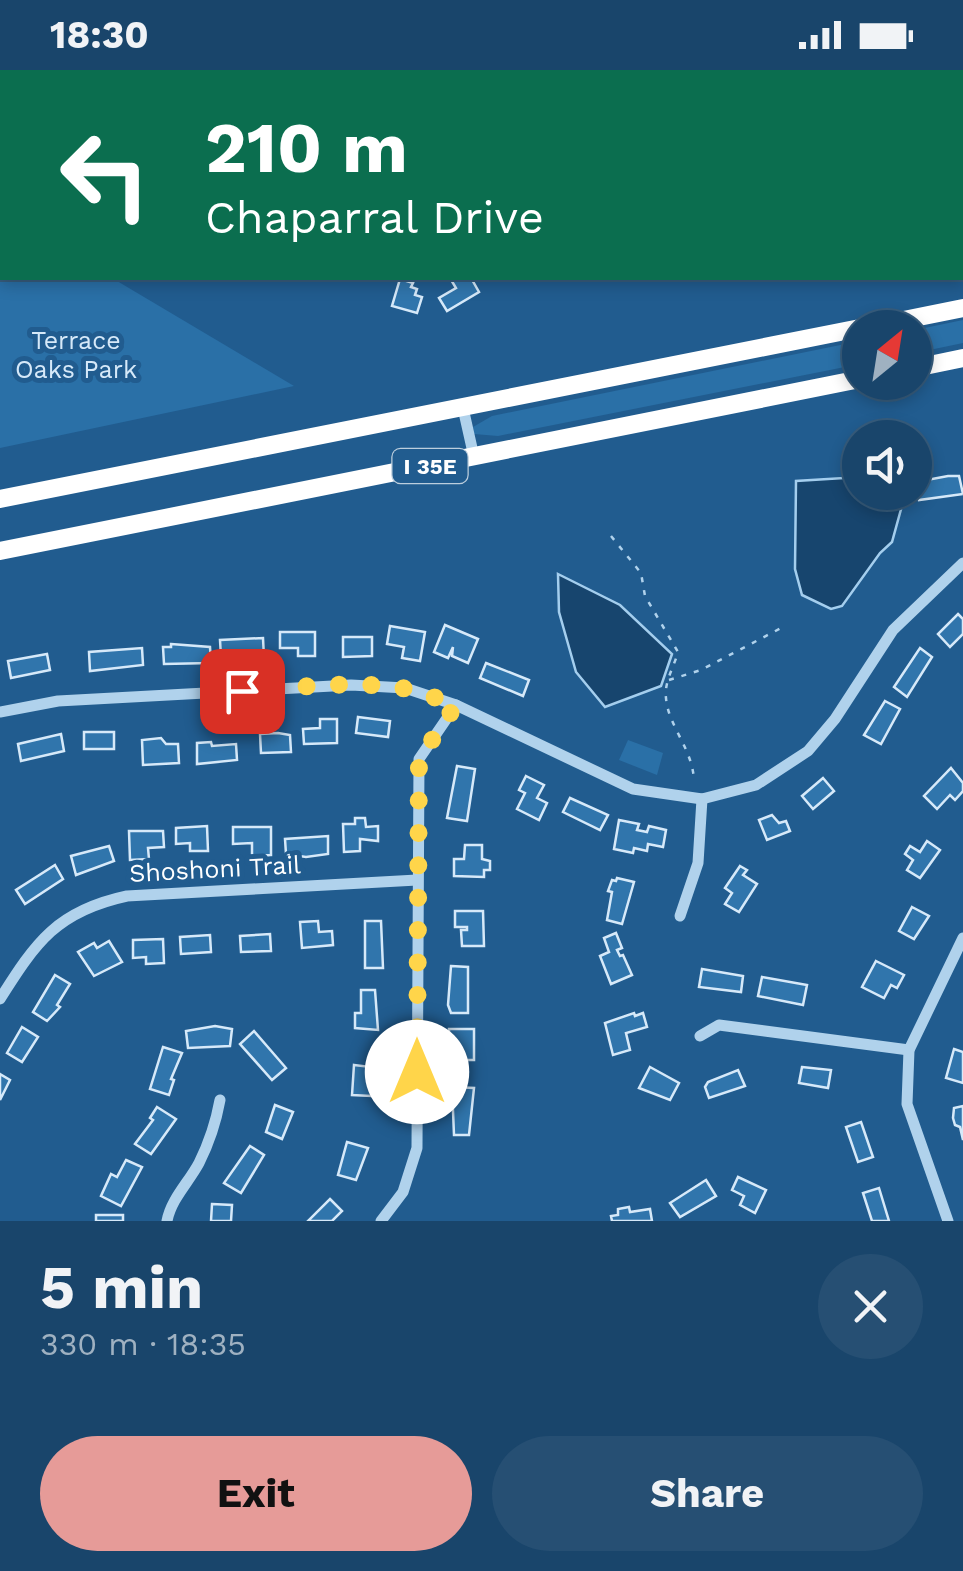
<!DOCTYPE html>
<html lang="en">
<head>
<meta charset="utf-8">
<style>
	:root { --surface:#19456b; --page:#264f73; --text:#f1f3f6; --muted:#9fb1c1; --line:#375d7e; --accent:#e69b98 }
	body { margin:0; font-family:"Work Sans",sans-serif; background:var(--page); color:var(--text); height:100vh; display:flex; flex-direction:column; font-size:38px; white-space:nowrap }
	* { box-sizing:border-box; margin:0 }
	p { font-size:32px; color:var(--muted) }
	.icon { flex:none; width:55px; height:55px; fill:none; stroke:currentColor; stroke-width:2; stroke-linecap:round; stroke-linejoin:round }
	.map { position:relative; height:1151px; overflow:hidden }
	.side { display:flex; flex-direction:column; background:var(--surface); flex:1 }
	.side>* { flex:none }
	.top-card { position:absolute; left:0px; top:0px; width:965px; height:210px; box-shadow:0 5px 15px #0003,0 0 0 2px var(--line); background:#0b6e4f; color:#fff; overflow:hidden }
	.needle { width:65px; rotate:30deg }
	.controls { position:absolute; left:842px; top:240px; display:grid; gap:20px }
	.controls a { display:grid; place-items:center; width:90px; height:90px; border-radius:50%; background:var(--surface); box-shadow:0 5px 15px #0003,0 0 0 2px var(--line); font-size:50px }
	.pin { position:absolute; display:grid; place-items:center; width:85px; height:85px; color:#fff; margin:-42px; border-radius:20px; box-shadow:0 5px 15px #0006 }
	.me { position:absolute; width:110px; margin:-55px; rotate:0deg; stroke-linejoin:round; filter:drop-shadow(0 0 8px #0008) }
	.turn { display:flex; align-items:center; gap:35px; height:210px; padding:0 40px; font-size:45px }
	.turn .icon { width:130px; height:130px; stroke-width:2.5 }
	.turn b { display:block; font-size:70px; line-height:85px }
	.round { display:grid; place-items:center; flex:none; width:105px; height:105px; border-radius:52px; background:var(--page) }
	.head { display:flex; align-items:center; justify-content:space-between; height:170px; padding:0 40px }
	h1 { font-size:60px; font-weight:700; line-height:75px }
	.action { display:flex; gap:20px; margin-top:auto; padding:20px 40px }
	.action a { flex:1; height:115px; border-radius:60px; background:var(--accent); color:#111; font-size:40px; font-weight:700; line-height:115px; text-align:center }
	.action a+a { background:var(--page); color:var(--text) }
	.status { display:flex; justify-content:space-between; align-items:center; height:70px; padding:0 50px; background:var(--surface); direction:ltr }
	.status svg { height:28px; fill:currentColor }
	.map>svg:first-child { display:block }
	.green { fill:#2a70a7 }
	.water { fill:#17456e; stroke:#a4ceee; stroke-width:2.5 }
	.building { fill:#3075ac; stroke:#d6e9f9; stroke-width:2.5 }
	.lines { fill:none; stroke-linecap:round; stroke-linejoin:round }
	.path { stroke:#b0d2ec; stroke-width:2.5; stroke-dasharray:5 8; stroke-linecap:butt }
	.minor { stroke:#b0d2ec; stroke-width:11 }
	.highway { stroke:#fff; stroke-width:18 }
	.route { stroke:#ffd54a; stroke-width:18; stroke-dasharray:0 32.4 }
	.labels { text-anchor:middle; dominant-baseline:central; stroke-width:10; stroke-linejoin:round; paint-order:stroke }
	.shield { fill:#215c8f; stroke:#bccedd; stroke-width:2.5 }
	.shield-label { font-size:22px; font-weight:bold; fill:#fff }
	.park-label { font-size:25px; fill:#d6e9f9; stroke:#215c8f }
	.street-label { font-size:25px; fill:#fff; stroke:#215c8f }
</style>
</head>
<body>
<div class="status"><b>18:30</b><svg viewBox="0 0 49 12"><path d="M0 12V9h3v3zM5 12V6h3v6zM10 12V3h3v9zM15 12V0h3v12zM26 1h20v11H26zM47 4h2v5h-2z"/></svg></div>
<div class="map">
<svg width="963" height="1151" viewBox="0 0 963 1151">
	<rect width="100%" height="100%" fill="#215c8f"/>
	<g class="green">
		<path d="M0,140L2,208H112L294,316L0,378Z"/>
		<path d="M963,250V273L915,283V260Z"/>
		<path d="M860,271V294L498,366L474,364L473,357L492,346Z"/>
		<path d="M628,670L663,683L657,705L619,690Z"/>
	</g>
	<g class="water">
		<path d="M860,407V422L894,423L903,432L892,472L880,483L842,536L831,539L802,525L795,499L796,411Z"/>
		<path d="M558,504L620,535L672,584L661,616L605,637L576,602L559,542Z"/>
	</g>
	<g class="building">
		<path d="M450,208H471L479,222L447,241L439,228L456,218Z"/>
		<path d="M400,209L413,213L411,217L417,219L415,225L422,227L417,243L392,236Z"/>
		<path d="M948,406H959L963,424L919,430L916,412Z"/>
		<path d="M958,544L963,549V564L950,577L938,564Z"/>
		<path d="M445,555L478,569L468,593L452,586L453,577L448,588L434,582Z"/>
		<path d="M390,556L425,562L420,591L402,588L404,577L387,574Z"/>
		<path d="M280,562H315V586H298V578H280Z"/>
		<path d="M343,567H372V586L343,587Z"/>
		<path d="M263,568L264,588L221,587L220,570Z"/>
		<path d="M171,574L210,577L211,593L164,594L163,577H171Z"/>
		<path d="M142,578L143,595L90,601L89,582Z"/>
		<path d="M920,578L932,587L907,627L894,617Z"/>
		<path d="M47,584L50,600L11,608L8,591Z"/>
		<path d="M486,593L529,610L523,626L480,608Z"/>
		<path d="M885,631L900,639L881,674L864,665Z"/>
		<path d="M358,647L390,651L388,667L356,663Z"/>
		<path d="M320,649H337V673L304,674L303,659L320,658Z"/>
		<rect x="84" y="662" width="30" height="17"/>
		<path d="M278,663L290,665L291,682L261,683L260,664Z"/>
		<path d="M61,664L64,681L21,691L18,674Z"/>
		<path d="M161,668L166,674H178L179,693L143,695L142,670Z"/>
		<path d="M211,672L212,676L236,674L237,690L197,694V673Z"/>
		<path d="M457,696L475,699L467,751L447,748Z"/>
		<path d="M951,698L963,713V721L955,730L950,725L937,739L924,726Z"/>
		<path d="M526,706L544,715L537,728L547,733L539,750L517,739L525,723L519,720Z"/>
		<path d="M823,708L834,721L813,739L802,726Z"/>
		<path d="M570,728L608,745L600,760L563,742Z"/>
		<path d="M772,745L779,753L786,751L790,761L767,770L759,750Z"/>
		<path d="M355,748H365L366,757L378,756V771L360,769V781L344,782L343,754H355Z"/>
		<path d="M619,750L639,754L637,760L647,762L649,756L666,760L663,777L648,774L647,781L634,778L633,783L614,779Z"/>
		<path d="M207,756L208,781H190V773L176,774V758Z"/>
		<path d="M233,757H271V785L252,786V773L233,774Z"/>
		<path d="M129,761H163L164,777L148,778L149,789L130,790Z"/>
		<path d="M328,766V784L306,787L286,784L285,769Z"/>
		<path d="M927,771L940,780L920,808L907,800L913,790L905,784L910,776L920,782Z"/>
		<path d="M465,775H482V789L490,791V800H484V807L454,806V789H464Z"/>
		<path d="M109,776L114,791L76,805L71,786Z"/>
		<path d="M55,795L63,809L25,834L16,820Z"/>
		<path d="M740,796L747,800L743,805L757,814L739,842L725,834L732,823L725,818Z"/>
		<path d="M617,808L634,812L622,854L607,850L612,822L608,821L612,810L616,811Z"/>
		<path d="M912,837L929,846L914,869L899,861Z"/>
		<path d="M455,841H483L484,876H462L461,860H467V857H455Z"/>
		<path d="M318,851L319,862L332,861L333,875L302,878L300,852Z"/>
		<path d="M365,851H381L383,898H365Z"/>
		<path d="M616,863L622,878L617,880L620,886L623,885L632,905L611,914L600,886L609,882L604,868Z"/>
		<path d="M270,864L271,881L241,882L240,866Z"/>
		<path d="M210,865L211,882L181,884L180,867Z"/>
		<path d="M163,869L164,893L146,894V887L133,888V870Z"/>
		<path d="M109,871L122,892L94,906L78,882L94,873L97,878Z"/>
		<path d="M876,891L904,905L897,918L891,915L884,928L862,917Z"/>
		<path d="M451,896L468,897V943H451L448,935Z"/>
		<path d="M702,899L743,906L741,922L699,917Z"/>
		<path d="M55,905L70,914L57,935L60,937L47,951L33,942Z"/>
		<path d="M762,907L807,915L803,935L758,926Z"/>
		<path d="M361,920H375L378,960L355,958V943H361Z"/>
		<path d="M634,943L635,946L643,943L647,957L626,963L630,980L613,985L605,953Z"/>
		<path d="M215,956L232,959L230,976L188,978L186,961Z"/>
		<path d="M22,957L38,967L22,992L7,983Z"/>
		<path d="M449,959H474V990H467V1001H451V987H456V974H449Z"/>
		<path d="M254,961L286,998L272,1010L240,974Z"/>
		<path d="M163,977L182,983L171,1009L174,1010L169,1025L150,1019Z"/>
		<path d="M954,979L963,982V1013L946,1008Z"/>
		<path d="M354,995L371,997V1026L352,1025Z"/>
		<path d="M650,997L679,1013L670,1030L639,1018Z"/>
		<path d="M802,997L831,1000L828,1018L799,1013Z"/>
		<path d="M738,1000L745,1016L709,1028L705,1017L708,1012Z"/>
		<path d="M0,1004L10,1010L0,1030Z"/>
		<path d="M452,1017L474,1018L469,1065H454Z"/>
		<path d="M275,1035L293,1042L282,1069L266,1062Z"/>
		<path d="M963,1036V1070L960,1057L955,1055L953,1048L954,1038Z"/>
		<path d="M157,1037L176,1049L151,1084L135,1074L153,1050L150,1048Z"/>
		<path d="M861,1052L873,1087L858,1092L846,1057Z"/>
		<path d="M347,1072L368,1078L356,1110L338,1105Z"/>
		<path d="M250,1076L264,1085L241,1123L224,1113Z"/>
		<path d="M126,1090L142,1097L121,1136L101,1126L111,1104L117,1107Z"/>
		<path d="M738,1107L766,1120L755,1143L740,1135L744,1126L732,1120Z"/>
		<path d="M706,1110L716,1126L680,1147L670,1133Z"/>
		<path d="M879,1118L889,1151H872L863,1123Z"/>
		<path d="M330,1129L342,1141L332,1151H308Z"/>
		<path d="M212,1134L232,1135L231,1151H211Z"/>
		<path d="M629,1137L630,1142L650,1139L652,1151H612L611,1146L618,1145V1139Z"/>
		<rect x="96" y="1145" width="27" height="6"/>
	</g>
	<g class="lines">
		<g class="path">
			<path d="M611,466L641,503L645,526L678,582C674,597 664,612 666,628C668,656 693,679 694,711"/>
			<path d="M669,610L701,600L785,556"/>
		</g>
		<g class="minor">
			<path d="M360,0L363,2"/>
			<path d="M20,2H34"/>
			<path d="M311,2L314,0"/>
			<path d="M557,2L559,0"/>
			<path d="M463,338L474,387"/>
			<path d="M0,642L58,631L351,615L405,618L456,635L633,719L702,729L756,715L808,681L835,649L893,560L963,493"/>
			<path d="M680,846L698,793L702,729"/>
			<path d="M0,929C36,872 57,841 127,826L417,810"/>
			<path d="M700,966L719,955L909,980"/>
			<path d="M167,1151C171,1129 189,1112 199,1093C209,1073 216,1052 220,1030"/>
			<path d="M381,1151L403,1122L417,1078L419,689L456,635"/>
			<path d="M948,1151L907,1034L909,980L963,868"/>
		</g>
		<g class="highway">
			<path d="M864,258L963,238"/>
			<path d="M915,298L963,288"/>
			<path d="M0,429L860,258"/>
			<path d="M0,481L860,309"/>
		</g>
	</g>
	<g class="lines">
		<path class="route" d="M242,621C294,618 349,610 402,618C420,621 438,629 456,635L419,689L417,1002"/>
	</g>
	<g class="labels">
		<rect class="shield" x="392.5" y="379" width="75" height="34" rx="8"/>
		<g class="shield-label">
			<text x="430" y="396">I 35E</text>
		</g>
		<g class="park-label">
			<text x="76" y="270">Terrace<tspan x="76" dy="29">Oaks Park</tspan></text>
		</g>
		<g class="street-label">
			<text transform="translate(215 799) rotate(-3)">Shoshoni Trail</text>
		</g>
	</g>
</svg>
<div class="controls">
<a><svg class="needle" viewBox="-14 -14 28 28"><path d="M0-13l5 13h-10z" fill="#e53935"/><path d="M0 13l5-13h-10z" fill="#9fb1c1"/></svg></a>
<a><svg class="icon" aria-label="sound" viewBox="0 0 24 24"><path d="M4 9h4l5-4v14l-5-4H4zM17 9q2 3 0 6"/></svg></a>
</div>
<div class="pin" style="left:242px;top:621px;background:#d93025"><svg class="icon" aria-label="arrive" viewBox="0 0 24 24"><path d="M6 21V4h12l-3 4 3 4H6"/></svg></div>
<svg class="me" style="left:417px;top:1002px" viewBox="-20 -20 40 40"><circle r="19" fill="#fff"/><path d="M0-13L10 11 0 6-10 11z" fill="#ffd54a"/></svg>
<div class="top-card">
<div class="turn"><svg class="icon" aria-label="left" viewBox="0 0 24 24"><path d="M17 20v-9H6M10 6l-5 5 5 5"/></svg><div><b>210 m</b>Chaparral Drive</div></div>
</div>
</div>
<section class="side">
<div class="head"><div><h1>5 min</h1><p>330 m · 18:35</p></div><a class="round"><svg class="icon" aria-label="close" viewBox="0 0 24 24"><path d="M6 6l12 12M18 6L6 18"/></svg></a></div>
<div class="action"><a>Exit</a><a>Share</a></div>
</section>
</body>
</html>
